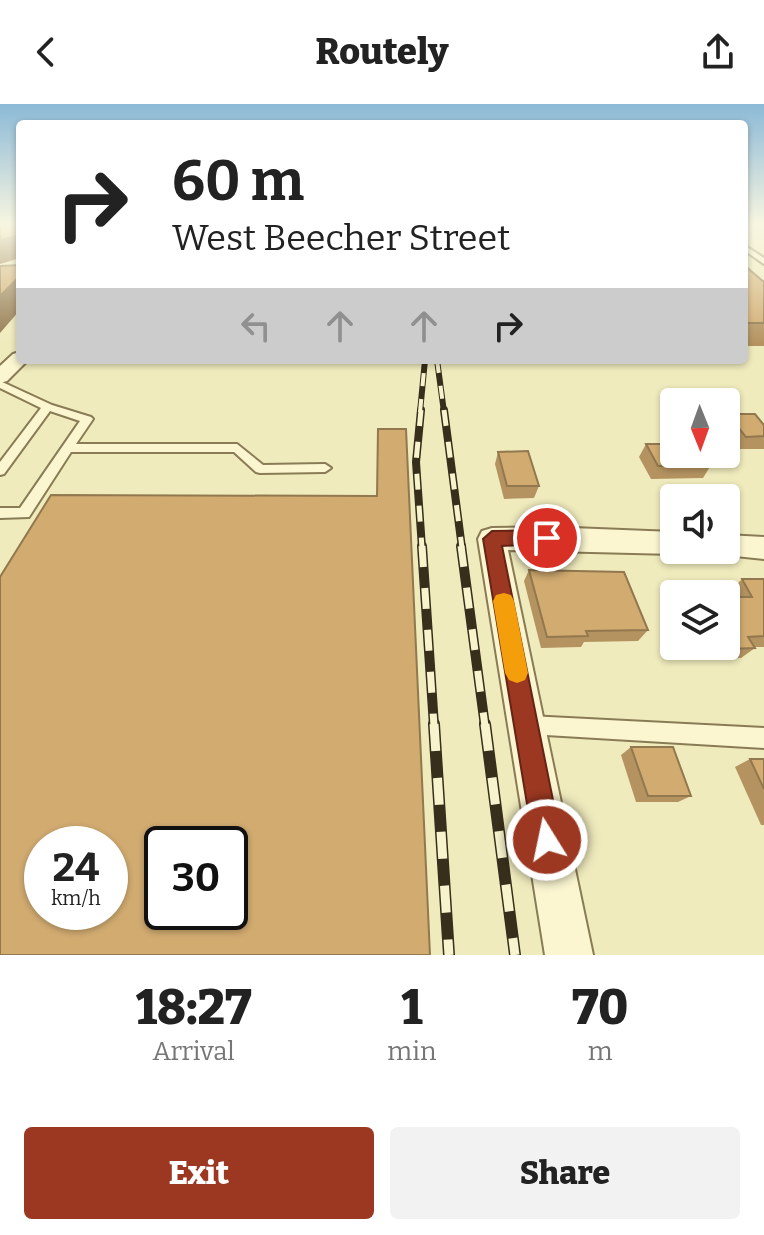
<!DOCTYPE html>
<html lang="en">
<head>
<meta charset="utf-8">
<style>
	:root { --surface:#fff; --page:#f2f2f2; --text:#222; --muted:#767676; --accent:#9c3821 }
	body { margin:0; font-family:Bitter,serif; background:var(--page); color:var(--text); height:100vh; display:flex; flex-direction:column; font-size:30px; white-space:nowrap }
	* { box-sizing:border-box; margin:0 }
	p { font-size:26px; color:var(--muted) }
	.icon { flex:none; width:44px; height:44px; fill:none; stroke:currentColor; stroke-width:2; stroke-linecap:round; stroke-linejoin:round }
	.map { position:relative; height:851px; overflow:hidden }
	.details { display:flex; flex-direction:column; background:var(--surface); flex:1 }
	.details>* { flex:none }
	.guide { position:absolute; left:16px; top:16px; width:732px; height:244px; border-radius:8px; box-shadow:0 2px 6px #0004; background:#fff; color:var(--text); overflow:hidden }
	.needle { width:52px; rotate:179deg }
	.tools { position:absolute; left:660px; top:284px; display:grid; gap:16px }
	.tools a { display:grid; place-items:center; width:80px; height:80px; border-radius:8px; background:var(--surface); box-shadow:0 2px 6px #0004; font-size:40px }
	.speed { position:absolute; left:24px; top:722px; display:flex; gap:16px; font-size:40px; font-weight:700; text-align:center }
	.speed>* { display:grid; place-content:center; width:104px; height:104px; border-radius:50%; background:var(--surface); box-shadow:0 2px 6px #0004; line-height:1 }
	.speed small { font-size:20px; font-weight:400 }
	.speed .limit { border:4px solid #111; border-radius:12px; background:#fff; color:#111 }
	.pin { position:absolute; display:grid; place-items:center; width:68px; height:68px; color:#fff; margin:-34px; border:4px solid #fff; border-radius:50%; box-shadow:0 2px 8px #0007 }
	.me { position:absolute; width:88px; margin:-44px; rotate:350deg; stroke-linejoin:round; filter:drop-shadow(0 0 6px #0008) }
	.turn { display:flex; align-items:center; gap:28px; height:168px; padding:0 24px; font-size:36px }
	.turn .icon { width:104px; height:104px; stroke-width:2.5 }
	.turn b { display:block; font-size:56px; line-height:68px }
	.lanes { display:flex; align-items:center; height:76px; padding:0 24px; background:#0003; justify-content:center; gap:40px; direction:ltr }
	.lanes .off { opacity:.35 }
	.eta { display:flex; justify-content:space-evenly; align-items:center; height:136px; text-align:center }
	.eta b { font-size:48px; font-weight:800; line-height:56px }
	.button { display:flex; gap:16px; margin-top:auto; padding:16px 24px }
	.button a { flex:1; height:92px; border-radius:8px; background:var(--accent); color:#fff; font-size:32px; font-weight:800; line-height:92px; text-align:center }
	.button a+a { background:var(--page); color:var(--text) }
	header { display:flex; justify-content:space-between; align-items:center; height:104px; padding:0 24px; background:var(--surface); font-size:36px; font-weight:800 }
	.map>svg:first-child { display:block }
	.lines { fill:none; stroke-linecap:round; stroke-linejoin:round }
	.lane-casing { stroke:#897b55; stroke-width:4 }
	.street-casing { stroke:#897b55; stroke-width:4 }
	.lane { fill:#fbf6d0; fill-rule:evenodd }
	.street { fill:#fbf6d0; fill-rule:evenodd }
	.rail-far3-casing { stroke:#372e1b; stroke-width:6 }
	.rail-far2-casing { stroke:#372e1b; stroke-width:8 }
	.rail-far1-casing { stroke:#372e1b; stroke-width:10 }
	.rail-casing { stroke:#372e1b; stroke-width:12 }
	.rail-far3 { stroke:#f7f3cd; stroke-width:4; stroke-dasharray:13; stroke-linecap:butt }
	.rail-far2 { stroke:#f7f3cd; stroke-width:5; stroke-dasharray:16; stroke-linecap:butt }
	.rail-far1 { stroke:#f7f3cd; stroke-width:7; stroke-dasharray:21; stroke-linecap:butt }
	.rail { stroke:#f7f3cd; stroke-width:9; stroke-dasharray:27; stroke-linecap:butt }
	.wall { fill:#b49360 }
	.shaded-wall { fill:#92784e }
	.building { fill:#d1ab70; stroke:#92784e; stroke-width:2; fill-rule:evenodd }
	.route { fill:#9c3821; stroke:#652415; stroke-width:2 }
	.slow { fill:#f59e0b }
</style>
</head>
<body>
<header><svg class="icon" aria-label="back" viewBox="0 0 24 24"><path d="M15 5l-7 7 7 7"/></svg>Routely<svg class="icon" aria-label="share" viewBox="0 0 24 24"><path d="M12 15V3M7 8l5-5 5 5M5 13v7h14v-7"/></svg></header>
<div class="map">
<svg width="764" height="851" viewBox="0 0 764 851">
	<rect width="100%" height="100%" fill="#f0ebbd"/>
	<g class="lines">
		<g class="lane-casing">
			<g id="lane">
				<path d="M744,141L764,154V160L744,146Z"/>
				<path d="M0,277L52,301L91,313L93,315L76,340H237L263,361L325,360L331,364L325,368L260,369L256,368L234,348H71L29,413L0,414V404H20L80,317L50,307L4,370L0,371V358L41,304L0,284Z"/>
				<path d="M529,612L764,624V644L529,630L522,628L520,621L522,614Z"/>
			</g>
		</g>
		<g class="street-casing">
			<g id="street">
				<path d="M20,248V256H28L7,277L0,279V262L13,250Z"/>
				<path d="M547,423L674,428V446H685L674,450L508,446L593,851H545L478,435L482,427L492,424Z"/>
				<path d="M726,431L764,433V455L716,450L714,446H726Z"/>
			</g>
		</g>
		<use href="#lane" class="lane"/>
		<use href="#street" class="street"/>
		<g class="rail-far3-casing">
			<g id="rail-far3">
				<path d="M437,256L444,308"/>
				<path d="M420,308L425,256"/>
			</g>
		</g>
		<g class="rail-far2-casing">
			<g id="rail-far2">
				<path d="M421,306L416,358L422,444"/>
				<path d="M444,306L462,444"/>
			</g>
		</g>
		<g class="rail-far1-casing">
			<g id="rail-far1">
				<path d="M422,442L434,622"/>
				<path d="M461,442L485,622"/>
			</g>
		</g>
		<g class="rail-casing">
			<g id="rail">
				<path d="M434,620L449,851"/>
				<path d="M485,620L515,851"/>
			</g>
		</g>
		<use href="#rail-far3" class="rail-far3"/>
		<use href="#rail-far2" class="rail-far2"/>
		<use href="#rail-far1" class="rail-far1"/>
		<use href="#rail" class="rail"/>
	</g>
	<g class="wall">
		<path d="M744,161L764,178V242H744Z"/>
		<path d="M728,310L764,321V345H736L726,331V314Z"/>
		<path d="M646,340L711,361L703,374L651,375L639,353Z"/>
		<path d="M498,348L539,382L534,394L504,395L495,360Z"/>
		<path d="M529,466L648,526L638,537L584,538L581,543L541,544L524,477Z"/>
		<path d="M742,475H764V543H754L755,544L741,554L715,555L709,542H726L734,493L730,487Z"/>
		<path d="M631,643L691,692L678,698H636L621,651Z"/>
		<path d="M750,655H764V721H761L735,663Z"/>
	</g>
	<g class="shaded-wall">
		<path d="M20,131V154L0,160V136Z"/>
		<path d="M20,172V206L0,229V192Z"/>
	</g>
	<g class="building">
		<path d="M0,121H20V131L0,136Z"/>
		<path d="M20,161V172L0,192V162Z"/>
		<path d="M744,161L764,178V219H744Z"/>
		<path d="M728,310H755L764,321V332L746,333Z"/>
		<path d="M378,325H406L430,851H0V473L51,391L377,392ZM42,740H110V808H42ZM162,740H230V808H162Z"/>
		<path d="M646,340H674V350H704L711,361L658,362Z"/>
		<path d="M528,347L539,382H507L498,348Z"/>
		<path d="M529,466L624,468L648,526L586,527L588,532L547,533Z"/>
		<path d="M742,475H764V532L748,533L755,544L728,545L726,541V493H752Z"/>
		<path d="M631,643H673L691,692H648Z"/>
		<path d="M750,655H764V685Z"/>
	</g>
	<linearGradient id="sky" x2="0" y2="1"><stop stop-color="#8bb9d7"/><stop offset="0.5" stop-color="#f8f6e1"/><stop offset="1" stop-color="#f8f6e1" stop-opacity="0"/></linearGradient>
	<rect width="764" height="240" fill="url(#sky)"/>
	<path class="route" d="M547,426L556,434L554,439L502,442L561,736L557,746L547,750L537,746L533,736L483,435L492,427Z"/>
	<path class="slow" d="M504,489L511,491L514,497L528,569L525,576L517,579L509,576L505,569L493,497L496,491Z"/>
</svg>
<div class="tools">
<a><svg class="needle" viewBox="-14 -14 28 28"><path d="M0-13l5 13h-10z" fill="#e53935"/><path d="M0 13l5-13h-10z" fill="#767676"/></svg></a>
<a><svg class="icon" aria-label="sound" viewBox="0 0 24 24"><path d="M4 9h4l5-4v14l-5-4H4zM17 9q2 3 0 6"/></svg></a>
<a><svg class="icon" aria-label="layers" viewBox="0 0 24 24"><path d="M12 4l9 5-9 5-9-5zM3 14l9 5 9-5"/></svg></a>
</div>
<div class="speed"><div>24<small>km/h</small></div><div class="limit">30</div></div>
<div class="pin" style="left:547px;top:434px;background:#d93025"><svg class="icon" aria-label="arrive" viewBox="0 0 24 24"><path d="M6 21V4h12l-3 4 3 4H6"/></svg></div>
<svg class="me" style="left:547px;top:736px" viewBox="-20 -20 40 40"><circle r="17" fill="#9c3821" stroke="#fff" stroke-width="3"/><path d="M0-11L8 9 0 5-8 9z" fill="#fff"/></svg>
<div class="guide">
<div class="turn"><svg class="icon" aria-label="right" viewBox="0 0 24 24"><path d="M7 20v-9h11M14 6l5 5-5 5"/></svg><div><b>60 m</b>West Beecher Street</div></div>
<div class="lanes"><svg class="icon off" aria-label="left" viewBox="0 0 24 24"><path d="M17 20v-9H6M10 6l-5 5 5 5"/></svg><svg class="icon off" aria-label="ahead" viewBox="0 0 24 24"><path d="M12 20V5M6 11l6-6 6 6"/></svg><svg class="icon off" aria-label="ahead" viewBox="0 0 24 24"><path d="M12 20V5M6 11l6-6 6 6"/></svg><svg class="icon" aria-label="right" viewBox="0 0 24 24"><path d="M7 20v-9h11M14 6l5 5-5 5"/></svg></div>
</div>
</div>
<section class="details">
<div class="eta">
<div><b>18:27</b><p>Arrival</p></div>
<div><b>1</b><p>min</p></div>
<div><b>70</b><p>m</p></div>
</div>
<div class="button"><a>Exit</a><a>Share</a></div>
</section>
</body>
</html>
